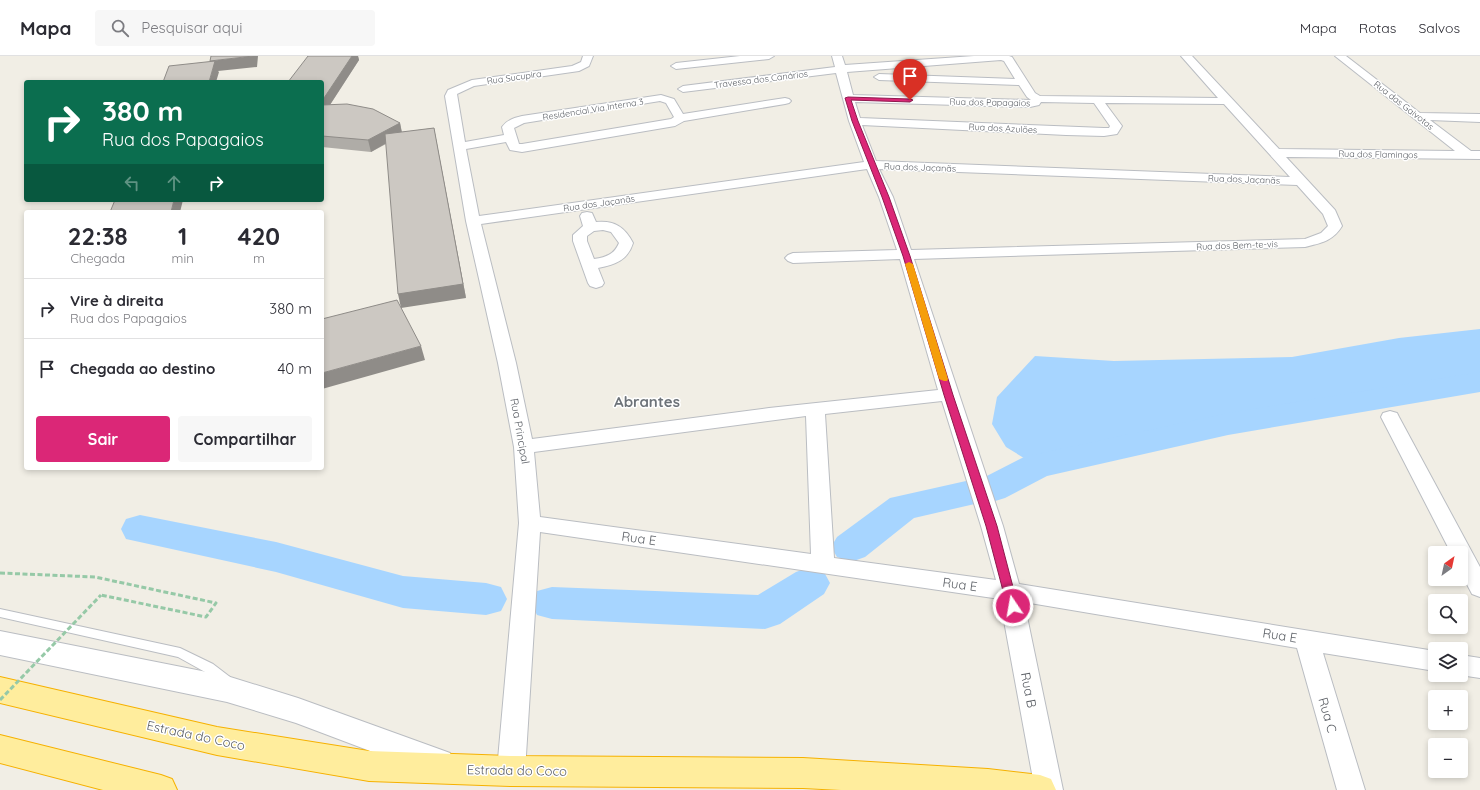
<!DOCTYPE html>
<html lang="pt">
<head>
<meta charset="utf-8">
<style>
	:root { --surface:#fff; --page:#f7f7f7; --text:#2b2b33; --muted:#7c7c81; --line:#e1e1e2; --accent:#db2777 }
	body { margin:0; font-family:Quicksand,sans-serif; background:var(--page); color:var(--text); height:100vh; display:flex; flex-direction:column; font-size:15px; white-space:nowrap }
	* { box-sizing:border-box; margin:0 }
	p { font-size:13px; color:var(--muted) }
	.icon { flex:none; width:22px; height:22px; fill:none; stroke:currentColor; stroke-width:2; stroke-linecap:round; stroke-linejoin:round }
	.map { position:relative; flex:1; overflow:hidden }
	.sheet { position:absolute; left:24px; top:154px; width:300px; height:260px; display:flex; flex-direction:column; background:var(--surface); border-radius:4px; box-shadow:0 2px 6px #0003 }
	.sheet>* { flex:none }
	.top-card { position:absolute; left:24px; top:24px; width:300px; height:122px; border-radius:4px; box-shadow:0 2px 6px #0003; background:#0b6e4f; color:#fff; overflow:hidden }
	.needle { width:26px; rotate:33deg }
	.tools { position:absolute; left:1428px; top:490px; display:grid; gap:8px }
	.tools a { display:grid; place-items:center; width:40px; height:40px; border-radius:4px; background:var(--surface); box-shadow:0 2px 6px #0003; font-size:20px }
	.pin { position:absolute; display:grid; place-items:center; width:34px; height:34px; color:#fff; margin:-41px -17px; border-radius:50% 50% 50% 0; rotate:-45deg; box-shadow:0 0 4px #0007 }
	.pin .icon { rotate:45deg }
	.me { position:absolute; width:44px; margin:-22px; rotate:348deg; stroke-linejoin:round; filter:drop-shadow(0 0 3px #0008) }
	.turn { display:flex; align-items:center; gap:14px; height:84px; padding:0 12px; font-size:18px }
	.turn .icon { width:52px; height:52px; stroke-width:2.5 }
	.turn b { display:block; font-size:28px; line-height:34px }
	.lanes { display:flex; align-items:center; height:38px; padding:0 12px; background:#0003; justify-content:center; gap:20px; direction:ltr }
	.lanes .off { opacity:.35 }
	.eta { display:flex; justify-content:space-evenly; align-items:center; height:68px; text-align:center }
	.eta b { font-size:24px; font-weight:800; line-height:28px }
	.primary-button { display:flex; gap:8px; margin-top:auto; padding:8px 12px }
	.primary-button a { flex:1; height:46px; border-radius:4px; background:var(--accent); color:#fff; font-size:16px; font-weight:800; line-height:46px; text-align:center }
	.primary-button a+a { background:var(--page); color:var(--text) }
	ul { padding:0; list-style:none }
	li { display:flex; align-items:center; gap:12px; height:60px; padding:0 12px; border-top:1px solid var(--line) }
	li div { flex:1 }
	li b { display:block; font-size:15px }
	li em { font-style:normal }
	header { display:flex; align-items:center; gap:24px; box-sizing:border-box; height:56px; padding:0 20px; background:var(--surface); border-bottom:1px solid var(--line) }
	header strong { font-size:19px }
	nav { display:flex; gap:22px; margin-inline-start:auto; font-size:14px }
	.search { width:280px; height:36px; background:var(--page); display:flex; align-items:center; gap:10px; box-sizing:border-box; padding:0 14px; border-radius:4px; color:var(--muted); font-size:15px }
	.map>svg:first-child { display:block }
	.water { fill:#a7d5ff }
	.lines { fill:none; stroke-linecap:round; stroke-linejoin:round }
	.river { fill:#a7d5ff; fill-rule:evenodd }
	.service-casing { stroke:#babdc2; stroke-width:2 }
	.minor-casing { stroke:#babdc2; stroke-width:2 }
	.tertiary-casing { stroke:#babdc2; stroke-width:2 }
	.trunk-casing { stroke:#f6b100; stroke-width:2 }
	.path { stroke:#96c9a7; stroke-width:3; stroke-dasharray:5 2.5; stroke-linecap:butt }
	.service { fill:#fff; fill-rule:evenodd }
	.minor { fill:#fff; fill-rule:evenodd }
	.tertiary { fill:#fff; fill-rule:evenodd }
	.trunk { fill:#ffed9d; fill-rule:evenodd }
	.path-bridge { stroke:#96c9a7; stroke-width:3; stroke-dasharray:5 2.5; stroke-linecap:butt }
	.wall { fill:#afaca7 }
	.shaded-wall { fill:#8f8c88 }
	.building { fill:#ccc8c2; stroke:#8f8c88 }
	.route { fill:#db2777; stroke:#8e194d }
	.slow { fill:#f59e0b }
	.labels { text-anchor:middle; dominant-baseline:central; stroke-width:3; stroke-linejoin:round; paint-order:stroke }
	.far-street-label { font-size:9px; fill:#5d6167; stroke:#fff }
	.street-label { font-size:11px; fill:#5d6167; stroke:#fff }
	.near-street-label { font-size:13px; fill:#5d6167; stroke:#fff }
	.district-label { font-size:15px; font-weight:bold; fill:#6d7379; stroke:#fff }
</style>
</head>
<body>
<header>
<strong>Mapa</strong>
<div class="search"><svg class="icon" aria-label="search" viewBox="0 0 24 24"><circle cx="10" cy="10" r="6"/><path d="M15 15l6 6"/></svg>Pesquisar aqui</div>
<nav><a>Mapa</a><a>Rotas</a><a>Salvos</a></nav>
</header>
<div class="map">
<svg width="1480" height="734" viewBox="0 0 1480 734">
	<rect width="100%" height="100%" fill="#f1eee5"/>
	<path class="water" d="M1480,273V326L1228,368L1037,410L1006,391L992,368L997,341L1035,300L1114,305L1292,301L1399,282Z"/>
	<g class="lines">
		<g class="river">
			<path d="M1480,316V336L1228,379L1047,420L1005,442L992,446L982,443L979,447L914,462L865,501L851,506L837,501L831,491L837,481L890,442L966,425L977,428L979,424L1024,401L1037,398L1228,357Z"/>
			<path d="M140,459L276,486L403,520L486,527L501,531L507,543L501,555L486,559L403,552L276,516L126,483L121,473L126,463Z"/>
			<path d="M810,511L824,516L830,527L824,538L780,568L765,573L552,563L537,559L531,547L537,535L552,531L758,539L796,516Z"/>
		</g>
		<g class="service-casing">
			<path id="service" d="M0,553L180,592L213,608L230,621L232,625L230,629L226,630L222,629L205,616L178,601L0,561Z"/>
		</g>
		<g class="minor-casing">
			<g id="minor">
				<path d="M583,0H593L589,10L579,15L474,30L457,38L465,86L504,79L502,71C507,64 514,62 522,60L661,39L674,43L683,58L785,42L789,43L791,45L789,47L785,48L684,65L675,70L522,96L510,94L506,86L466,93L479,160L864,106L849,65L836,17L683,36L678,33L683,30L835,11L832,0H842L845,9L974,0H1009L1012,1L1035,37L1040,40L1218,42L1181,0H1192L1279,93L1455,95L1335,0H1346L1420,57L1480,58V66L1430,64L1471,95H1480V103L1286,101L1335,154L1342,170C1333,185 1321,187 1305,191L914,203L1003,470L1019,528L1435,595V615L1323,597L1365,734H1337L1297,592L1024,546L1063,734H1035L1000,543L540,476L525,715L521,724L511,728L501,724L497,715L519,467L514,391L498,307L466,165L445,40L448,34L472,24L572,10L581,6ZM1001,4L1004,5L1015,23L879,18L874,21L879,24L1019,29L1027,41L1031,44L853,39L847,16ZM660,45L666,47L674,61L671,63L522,88H519L514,72L524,67ZM855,46L1030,51L1039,49L1041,46L1094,47L1110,70L1109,72H1104L860,62ZM1105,47L1224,48L1290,121L876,105L862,69L1066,79L1104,80L1117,78L1122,70ZM867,113L879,141L897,194L793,197L788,199L785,202L788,205L793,207L900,203L938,334L769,352L532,383L516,307L481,168ZM879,113L1297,129L1323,158L1328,170L1321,177L1305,183L911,194L893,141ZM942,345L981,470L996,524L834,502L825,358ZM806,360L811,498L540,461L534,396Z"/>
				<path d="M740,0H774L769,3L676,13L671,10L676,7Z"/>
				<path d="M587,156L592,157L596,166C614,164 625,171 633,187C628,204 615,209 598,212L604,227L602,230L596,232L590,230L588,227L573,185V179L583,170L580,160L582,157ZM603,174L611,176L619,187C614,199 606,201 594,203L587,185V180L594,175Z"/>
				<path d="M1390,355L1397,357L1399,361L1480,511V541L1472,538L1461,517V497H1451L1381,361L1383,357Z"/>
				<path d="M1461,599L1480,602V622L1460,619Z"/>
			</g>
		</g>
		<g class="tertiary-casing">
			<path id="tertiary" d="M0,575L227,620L298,642L439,693L450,697L455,707L450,717L439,721L296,667L227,646L0,599Z"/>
		</g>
		<g class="trunk-casing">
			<g id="trunk">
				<path d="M0,621L217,671L369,695L511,700L803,702L988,713L1040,719L1051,723L1056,734H841L803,732L511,730L369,725L217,699L0,647Z"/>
				<path d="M0,679L161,719L172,723L177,734H103L0,707Z"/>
			</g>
		</g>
		<path class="path" d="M0,517L95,521L216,547L206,561L101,539"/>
		<use href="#service" class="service"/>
		<use href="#minor" class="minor"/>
		<use href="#tertiary" class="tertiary"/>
		<use href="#trunk" class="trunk"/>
		<path class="path-bridge" d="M0,644L101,539"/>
	</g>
	<path class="wall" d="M308,0H358L359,4L330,49L400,67L402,76L434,72L466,242L386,88L371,96L322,91V26Z"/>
	<g class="shaded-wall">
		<path d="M253,0H258L257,11L218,15L219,16L216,26H209L213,12L210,5Z"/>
		<path d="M352,0H358L359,4L322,61V45Z"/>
		<path d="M400,67L402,78L371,96L368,84Z"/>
		<path d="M434,72L466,242L401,252L398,238Z"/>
		<path d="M174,144H183L180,156H171Z"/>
		<path d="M421,290L425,304L322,333V317Z"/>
	</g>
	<g class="building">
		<path d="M211,0H253L210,5Z"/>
		<path d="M308,0H352L322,45V26H288Z"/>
		<path d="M215,5L209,26H163L169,10Z"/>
		<path d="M347,48L373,53L400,67L368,84L322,80V49Z"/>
		<path d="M434,72L463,228L398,238L385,78Z"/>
		<path d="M115,144H174L171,156H110Z"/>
		<path d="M397,244L421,290L322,317V263Z"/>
	</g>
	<path class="route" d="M848,41L910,43L913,44L910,46L851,44L858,65L889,141L910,200L953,339L997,470L1018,550L1017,553L1013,555L1009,553L1007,550L986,470L944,339L903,200L882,141L852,65L845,42Z"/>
	<path class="slow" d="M909,206L913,208L948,323L947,325H944L939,323L905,208Z"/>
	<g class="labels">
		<g class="far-street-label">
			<text transform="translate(514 21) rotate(-8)">Rua Sucupira</text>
			<text transform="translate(761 23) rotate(-7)">Travessa dos Canários</text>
			<text transform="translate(990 46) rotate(1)">Rua dos Papagaios</text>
			<text transform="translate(1404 49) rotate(38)">Rua das Gaivotas</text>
			<text transform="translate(593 53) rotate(-9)">Residencial Via Interna 3</text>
			<text transform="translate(1003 72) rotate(3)">Rua dos Azulões</text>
			<text transform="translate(1378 98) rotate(1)">Rua dos Flamingos</text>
			<text transform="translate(920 111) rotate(2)">Rua dos Jaçanãs</text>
			<text transform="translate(1244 123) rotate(2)">Rua dos Jaçanãs</text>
			<text transform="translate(599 147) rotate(-8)">Rua dos Jaçanãs</text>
			<text transform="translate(1237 189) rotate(-2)">Rua dos Bem-te-vis</text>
		</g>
		<g class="street-label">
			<text transform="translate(520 375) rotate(80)">Rua Principal</text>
		</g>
		<g class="near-street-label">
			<text transform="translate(639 482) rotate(8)">Rua E</text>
			<text transform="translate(960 528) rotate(8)">Rua E</text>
			<text transform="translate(1280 579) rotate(9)">Rua E</text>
			<text transform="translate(1029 634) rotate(79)">Rua B</text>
			<text transform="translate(1328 659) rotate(74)">Rua C</text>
			<text transform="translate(196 679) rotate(12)">Estrada do Coco</text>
			<text transform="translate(517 714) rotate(1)">Estrada do Coco</text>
		</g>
		<g class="district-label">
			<text x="647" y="345">Abrantes</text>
		</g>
	</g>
</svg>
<div class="tools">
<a><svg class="needle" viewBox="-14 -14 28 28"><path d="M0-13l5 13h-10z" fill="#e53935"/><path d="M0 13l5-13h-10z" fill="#7c7c81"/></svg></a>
<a><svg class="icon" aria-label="search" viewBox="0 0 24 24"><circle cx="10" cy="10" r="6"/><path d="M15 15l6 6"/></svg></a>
<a><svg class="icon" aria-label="layers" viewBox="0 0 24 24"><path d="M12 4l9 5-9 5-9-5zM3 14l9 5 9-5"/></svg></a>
<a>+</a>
<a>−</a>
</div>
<div class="pin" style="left:910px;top:44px;background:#d93025"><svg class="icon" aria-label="arrive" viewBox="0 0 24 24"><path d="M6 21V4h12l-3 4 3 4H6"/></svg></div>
<svg class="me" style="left:1013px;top:550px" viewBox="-20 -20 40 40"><circle r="17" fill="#db2777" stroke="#fff" stroke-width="3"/><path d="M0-11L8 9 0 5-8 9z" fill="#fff"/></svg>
<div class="top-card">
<div class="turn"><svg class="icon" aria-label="right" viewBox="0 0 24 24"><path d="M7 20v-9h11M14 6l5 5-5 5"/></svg><div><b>380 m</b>Rua dos Papagaios</div></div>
<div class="lanes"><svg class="icon off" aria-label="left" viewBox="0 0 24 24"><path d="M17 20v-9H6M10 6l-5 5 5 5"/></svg><svg class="icon off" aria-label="ahead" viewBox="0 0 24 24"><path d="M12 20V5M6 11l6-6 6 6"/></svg><svg class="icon" aria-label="right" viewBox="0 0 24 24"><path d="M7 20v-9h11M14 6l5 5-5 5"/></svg></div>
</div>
<section class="sheet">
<div class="eta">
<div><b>22:38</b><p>Chegada</p></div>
<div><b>1</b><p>min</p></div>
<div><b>420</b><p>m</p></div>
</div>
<ul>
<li><svg class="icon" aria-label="right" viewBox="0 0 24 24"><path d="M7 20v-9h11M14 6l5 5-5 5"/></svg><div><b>Vire à direita</b><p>Rua dos Papagaios</p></div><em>380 m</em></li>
<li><svg class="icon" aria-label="arrive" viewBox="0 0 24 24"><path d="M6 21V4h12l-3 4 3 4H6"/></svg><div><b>Chegada ao destino</b></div><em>40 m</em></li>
</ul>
<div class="primary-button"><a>Sair</a><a>Compartilhar</a></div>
</section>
</div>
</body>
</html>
